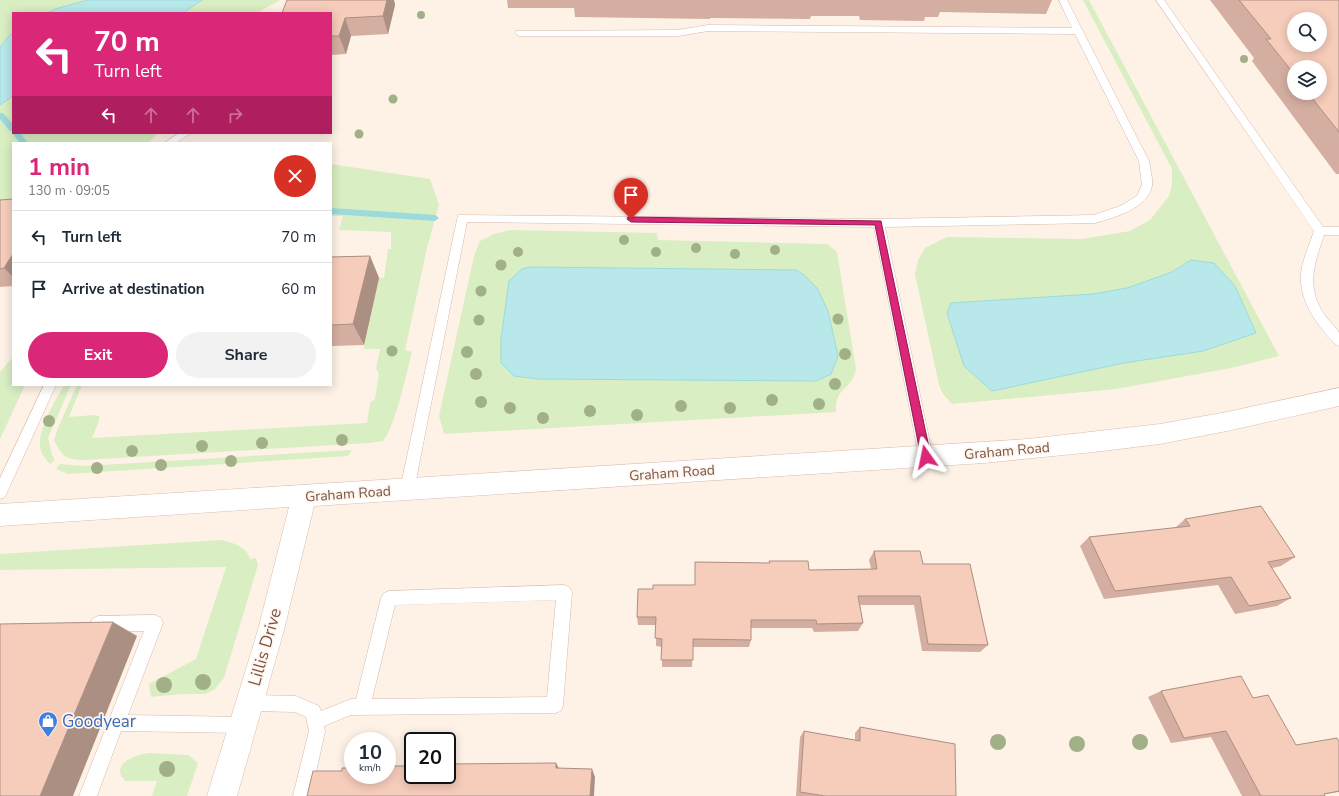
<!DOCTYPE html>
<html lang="en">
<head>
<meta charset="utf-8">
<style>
	:root { --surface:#fff; --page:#f2f2f3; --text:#1f2937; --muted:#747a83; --line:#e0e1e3; --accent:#db2777 }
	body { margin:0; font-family:"Nunito Sans",sans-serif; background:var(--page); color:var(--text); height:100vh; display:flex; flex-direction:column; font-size:15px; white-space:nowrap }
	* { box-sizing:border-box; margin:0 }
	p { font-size:13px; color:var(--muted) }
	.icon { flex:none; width:22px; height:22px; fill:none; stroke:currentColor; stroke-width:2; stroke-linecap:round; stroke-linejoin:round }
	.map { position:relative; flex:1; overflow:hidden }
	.details { position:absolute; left:12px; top:142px; width:320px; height:244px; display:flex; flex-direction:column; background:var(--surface); border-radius:0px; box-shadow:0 2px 10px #0003 }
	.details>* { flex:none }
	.guide { position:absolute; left:12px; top:12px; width:320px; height:122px; border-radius:0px; box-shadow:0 2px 10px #0003; background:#db2777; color:#fff; overflow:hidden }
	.fabs { position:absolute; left:1287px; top:12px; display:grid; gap:8px }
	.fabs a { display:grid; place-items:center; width:40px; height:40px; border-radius:50%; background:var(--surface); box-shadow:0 2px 10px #0003; font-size:20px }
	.speed { position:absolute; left:344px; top:732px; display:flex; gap:8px; font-size:20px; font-weight:700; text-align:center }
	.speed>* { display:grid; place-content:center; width:52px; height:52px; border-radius:50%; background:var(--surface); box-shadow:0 2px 10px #0003; line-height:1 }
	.speed small { font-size:10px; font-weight:400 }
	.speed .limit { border:2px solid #111; border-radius:6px; background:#fff; color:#111 }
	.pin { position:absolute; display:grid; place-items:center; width:34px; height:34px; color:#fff; margin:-41px -17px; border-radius:50% 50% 50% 0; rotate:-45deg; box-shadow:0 0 4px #0007 }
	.pin .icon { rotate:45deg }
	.me { position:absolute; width:44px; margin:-22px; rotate:348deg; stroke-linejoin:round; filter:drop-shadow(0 0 3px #0008) }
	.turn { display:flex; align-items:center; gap:14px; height:84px; padding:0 16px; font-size:18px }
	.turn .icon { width:52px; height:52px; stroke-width:2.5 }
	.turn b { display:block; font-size:28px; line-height:34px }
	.lanes { display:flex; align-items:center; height:38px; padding:0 16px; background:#0003; justify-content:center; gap:20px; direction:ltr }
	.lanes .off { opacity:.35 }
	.round { display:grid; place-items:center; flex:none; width:42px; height:42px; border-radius:21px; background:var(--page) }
	.headline { display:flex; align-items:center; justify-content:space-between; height:68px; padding:0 16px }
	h1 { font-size:24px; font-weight:700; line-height:30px; color:var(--accent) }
	.action { display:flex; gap:8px; margin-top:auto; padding:8px 16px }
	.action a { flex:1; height:46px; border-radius:24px; background:var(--accent); color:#fff; font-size:16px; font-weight:700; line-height:46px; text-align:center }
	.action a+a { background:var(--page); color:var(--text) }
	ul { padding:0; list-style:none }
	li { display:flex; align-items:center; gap:12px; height:52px; padding:0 16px; border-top:1px solid var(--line) }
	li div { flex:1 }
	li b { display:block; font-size:15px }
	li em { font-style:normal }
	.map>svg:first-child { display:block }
	.green { fill:#d9eec2 }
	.water { fill:#b8e8ea; stroke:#9ddadd }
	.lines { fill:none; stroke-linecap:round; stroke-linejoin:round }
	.stream { fill:#9ddadd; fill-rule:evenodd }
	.lane-casing { stroke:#d4baad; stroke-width:1 }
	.secondary-casing { stroke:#dabbac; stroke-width:1 }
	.lane { fill:#fff; fill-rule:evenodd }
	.secondary { fill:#fff; fill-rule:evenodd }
	.tree { fill:#a2b088 }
	.wall { fill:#d4afa1; fill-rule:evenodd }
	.shaded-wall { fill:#ac8f83 }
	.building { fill:#f6ccbb; stroke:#ac8f83; fill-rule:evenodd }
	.route { fill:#db2777; stroke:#8e194d }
	.labels { text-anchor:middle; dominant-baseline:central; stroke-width:3.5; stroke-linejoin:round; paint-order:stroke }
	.street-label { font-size:14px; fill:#7a5448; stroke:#fff6ee }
	.near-street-label { font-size:17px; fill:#7a5448; stroke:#fff6ee }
	.near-shop-label { font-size:17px; fill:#366cbe; stroke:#fff6ee; text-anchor:start }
</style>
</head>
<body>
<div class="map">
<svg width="1339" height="796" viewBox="0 0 1339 796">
	<rect width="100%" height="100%" fill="#fef2e6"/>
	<g class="green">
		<path d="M0,0H88L55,9L47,13H13V33L9,36L0,47Z"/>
		<path d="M202,0H280L257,13H183Z"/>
		<path d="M1083,0H1089L1279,356L1231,368L1116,389L952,404L943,394L939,385L915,274L918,260L925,248L947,237L1082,239L1130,231L1150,220L1169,196L1172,184V169Z"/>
		<path d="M13,96V133H157L149,143H13V218H0V105Z"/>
		<path d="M331,164L430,179L439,205L427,248L405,350L412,352C406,374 396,425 383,441L368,443L84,460C66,460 62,457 54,440L58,428L77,385H82L69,417L94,415L99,416V421L92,438L367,423L370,403L375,399L379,374L376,369L380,349H364V345L379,278H384L388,249H391V232L339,230L343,216H331Z"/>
		<path d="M510,230L657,233L658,240L827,244L837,252L856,369C852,391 834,387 836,412L444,434L439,416L474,256L480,241L494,234Z"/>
		<path d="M13,357V385H25L0,439V372Z"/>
		<path d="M64,385H71L48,438L52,455L55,460L50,464C45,458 40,453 40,445C38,429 56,400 64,385Z"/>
		<path d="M352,450L348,456L68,474L56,469L60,464L85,466Z"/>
		<path d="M221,540C232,542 247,547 250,559L256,558L258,565L224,678L215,689L205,694H181L151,697L149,684L196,659L226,567L0,570V554Z"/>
		<path d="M150,753L188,755L198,763L187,796H152L157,781H125C109,764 136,754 150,753Z"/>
	</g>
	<g class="water">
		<path d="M88,0H202L183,13H47L55,9Z"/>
		<path d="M13,33V96L0,105V47L9,36Z"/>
		<path d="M1191,260L1214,263L1235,286L1256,333L1203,351L1124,363L992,391L964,366L947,313L951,303L1093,294L1127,288L1172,272Z"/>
		<path d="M531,267L796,270L804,275L817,288L828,311L838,356L831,374L816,381L538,379L514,376L501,363V339L509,281L522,269Z"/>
	</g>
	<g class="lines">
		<g class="stream">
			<path d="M0,113H3L13,124V131H10L0,119Z"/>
			<path d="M13,132V133H20L28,143H20L12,133Z"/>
			<path d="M331,208L435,215L439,218L435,221L331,214Z"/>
		</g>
		<g class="lane-casing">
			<g id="lane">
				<path d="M1059,0H1067L1149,161C1150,168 1153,179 1152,186C1147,209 1115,217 1095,223L885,227L933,457L931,461L926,463L921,461L919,457L874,227L467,222L414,490L412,494L407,496L402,494L400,490L458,215L879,219L1094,215L1120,206L1137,196L1142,185L1139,161L1075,34L708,31L678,36H519L515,33L516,31L678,30L708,25L1072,28Z"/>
				<path d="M1156,0H1164L1323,227H1339V235H1324C1314,265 1305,288 1326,317C1329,321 1337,328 1339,333C1339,337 1339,342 1339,346L1335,344C1315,323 1296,297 1302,267C1305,254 1310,243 1314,231Z"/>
				<path d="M179,133H191L176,143H164Z"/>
				<path d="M44,385H56L5,497L0,499V478Z"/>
				<path d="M564,585L569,587L572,592L563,705L561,711L555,713L351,715L324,726L325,731L311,796H293L309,731L306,717L295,712L249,711L243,709L241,703L243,697L249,695L296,696L319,706L321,711L351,699H356L381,598L384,593L389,591ZM556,600L547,697L372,699L395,605Z"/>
				<path d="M155,615L161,618L163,623L128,715L243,717L249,719L251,725L249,731L243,733L121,731L97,796H79L144,631L98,632L92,629L90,624L92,619L98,616Z"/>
			</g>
		</g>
		<g class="secondary-casing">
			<path id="secondary" d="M1339,388V406L1227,431L1160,444L1094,452L984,463L314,506L284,630L237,796H207L258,630L289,507L0,526V504L1028,439L1160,424L1227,412Z"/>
		</g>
		<use href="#lane" class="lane"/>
		<use href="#secondary" class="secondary"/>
	</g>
	<g class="tree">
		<circle cx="421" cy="15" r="4"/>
		<circle cx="1244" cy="59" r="4"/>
		<circle cx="393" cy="99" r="4.5"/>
		<circle cx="359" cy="134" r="4.5"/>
		<circle cx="624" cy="240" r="5"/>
		<circle cx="696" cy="248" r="5"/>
		<circle cx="775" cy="250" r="5"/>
		<circle cx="518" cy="252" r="5"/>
		<circle cx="656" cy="252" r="5"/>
		<circle cx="735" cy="254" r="5"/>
		<circle cx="501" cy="265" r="5.5"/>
		<circle cx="481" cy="291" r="5.5"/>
		<circle cx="838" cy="319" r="5.5"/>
		<circle cx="479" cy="320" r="5.5"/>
		<circle cx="392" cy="351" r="5.5"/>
		<circle cx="467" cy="352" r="6"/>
		<circle cx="845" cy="354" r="6"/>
		<circle cx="476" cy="374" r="6"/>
		<circle cx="835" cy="384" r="6"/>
		<circle cx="772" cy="400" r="6"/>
		<circle cx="481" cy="402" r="6"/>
		<circle cx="819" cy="404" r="6"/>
		<circle cx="681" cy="406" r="6"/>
		<circle cx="510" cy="408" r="6"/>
		<circle cx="730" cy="408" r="6"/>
		<circle cx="590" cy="411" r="6"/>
		<circle cx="637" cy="415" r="6"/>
		<circle cx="543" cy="418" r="6"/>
		<circle cx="49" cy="421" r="6"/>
		<circle cx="342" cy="440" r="6"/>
		<circle cx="262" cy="443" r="6"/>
		<circle cx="202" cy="446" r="6"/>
		<circle cx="132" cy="451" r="6"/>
		<circle cx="231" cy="461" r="6"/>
		<circle cx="161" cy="465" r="6"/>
		<circle cx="97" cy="468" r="6"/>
		<circle cx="203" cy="682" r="8"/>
		<circle cx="164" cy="685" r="8"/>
		<circle cx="998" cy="742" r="8"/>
		<circle cx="1140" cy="742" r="8"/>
		<circle cx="1077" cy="744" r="8"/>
		<circle cx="167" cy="769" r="8"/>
	</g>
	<g class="wall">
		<path d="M287,0H394L395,5L388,34L351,36L346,54L331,55V13Z"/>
		<path d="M507,0H1052L1046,14L940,12L938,17H925L924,21L860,20L859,16H811L810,19L710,18V19L575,17L574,8H508Z"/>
		<path d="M1210,0H1339V174H1336L1252,61L1254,58ZM1294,67L1320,93H1294Z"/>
		<path d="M13,199V286L0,287V200Z"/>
		<path d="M370,256L379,278L364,345L331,346V257Z"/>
		<path d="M1185,519L1295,557L1281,566L1272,568L1291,598L1277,606L1235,614L1218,585L1104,599L1080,546L1089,537L1175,528Z"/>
		<path d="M874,551L923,564L988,645L980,652L922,651L914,605H860L863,623L858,631L814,632L812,628H751V640L749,647H693L692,667H662V647L656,646V625H638L637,617L695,585V562L769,563V561L809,570L871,569L869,560Z"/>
		<path d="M1161,691L1253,698L1296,745L1339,742V792L1324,794L1325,796H1242L1211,737L1171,743L1148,697Z"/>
		<path d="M860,727L956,796H796L800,737L804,731L855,740V733Z"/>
	</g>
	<g class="shaded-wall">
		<path d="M387,0H394L395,5L388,34L383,16Z"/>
		<path d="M345,18L351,36L346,54L339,36Z"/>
		<path d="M13,254V277L4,268Z"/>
		<path d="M370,256L379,278L364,345L353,324Z"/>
		<path d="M113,622L137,636L73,796H40Z"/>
		<path d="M556,763L561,772L556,768Z"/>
		<path d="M592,769L595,777L594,796H590Z"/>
	</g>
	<g class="building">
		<path d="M287,0H387L383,16L345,18L339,36H331V13H282Z"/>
		<path d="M1239,0H1339V132L1308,93H1320V67H1294V74L1266,39H1271ZM1294,19H1320V45H1294Z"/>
		<path d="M13,199V254L4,268L0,269V200Z"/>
		<path d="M370,256L353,324L331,325V257Z"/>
		<path d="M1261,506L1295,557L1268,562L1291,598L1249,606L1231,577L1115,591L1089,537L1190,526L1185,519Z"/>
		<path d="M874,551H920L923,564H970L988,645L928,644L920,596H858L863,623L817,624L816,620H751V640L693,639V660H661L662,639L655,638L656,617H637L638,589H653V585H695V562L770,563L769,561H808L809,570L877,569Z"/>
		<path d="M113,622L40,796H0V624Z"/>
		<path d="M1241,676L1253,698L1268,695L1296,745L1337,738L1339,742V791L1324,794L1325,796H1261L1226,731L1184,738L1161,691Z"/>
		<path d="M860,727L955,744L956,796H825L800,792L804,731L860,741Z"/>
		<path d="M556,763V768L592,769L590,796H307L313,771H342V768H349V766H353V775H387V766H413V775H447V764Z"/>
	</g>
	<path class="route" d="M628,217L881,221L931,457L929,460L926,462L922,460L921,457L875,225L631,222L627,219Z"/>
	<defs>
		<g id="shop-pin" transform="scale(1)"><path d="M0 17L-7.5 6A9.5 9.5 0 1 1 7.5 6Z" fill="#3f7fe0" stroke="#fff6ee"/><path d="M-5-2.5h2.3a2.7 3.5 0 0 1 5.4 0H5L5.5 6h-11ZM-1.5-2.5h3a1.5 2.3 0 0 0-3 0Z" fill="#fff"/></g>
	</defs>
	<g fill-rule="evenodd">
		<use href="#shop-pin" x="48" y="721"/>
	</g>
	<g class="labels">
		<g class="street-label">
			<text transform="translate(1007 451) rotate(-5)">Graham Road</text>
			<text transform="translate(672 473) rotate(-4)">Graham Road</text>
			<text transform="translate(348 494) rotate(-4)">Graham Road</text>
		</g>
		<g class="near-street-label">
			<text transform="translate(265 647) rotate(-74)">Lillis Drive</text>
		</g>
		<g class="near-shop-label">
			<text x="62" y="721">Goodyear</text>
		</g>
	</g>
</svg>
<div class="fabs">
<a><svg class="icon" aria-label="search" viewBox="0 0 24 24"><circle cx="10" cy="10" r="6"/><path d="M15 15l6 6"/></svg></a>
<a><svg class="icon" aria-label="layers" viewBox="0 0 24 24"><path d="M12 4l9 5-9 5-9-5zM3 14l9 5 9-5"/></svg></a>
</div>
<div class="speed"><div>10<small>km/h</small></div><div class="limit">20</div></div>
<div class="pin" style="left:631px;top:219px;background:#d93025"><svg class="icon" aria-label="arrive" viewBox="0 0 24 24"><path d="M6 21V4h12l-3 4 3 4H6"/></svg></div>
<svg class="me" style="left:926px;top:457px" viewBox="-20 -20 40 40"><path d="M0-17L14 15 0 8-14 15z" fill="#db2777" stroke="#fff" stroke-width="4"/></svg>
<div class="guide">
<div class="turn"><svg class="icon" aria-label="left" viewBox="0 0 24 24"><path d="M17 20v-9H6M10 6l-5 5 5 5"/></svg><div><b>70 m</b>Turn left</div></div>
<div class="lanes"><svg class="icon" aria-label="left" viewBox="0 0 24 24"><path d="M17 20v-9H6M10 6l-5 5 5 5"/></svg><svg class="icon off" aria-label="ahead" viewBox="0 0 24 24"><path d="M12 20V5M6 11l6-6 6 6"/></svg><svg class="icon off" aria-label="ahead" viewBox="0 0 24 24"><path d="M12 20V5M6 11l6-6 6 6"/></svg><svg class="icon off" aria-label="right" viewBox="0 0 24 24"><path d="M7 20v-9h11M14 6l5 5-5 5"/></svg></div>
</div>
<section class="details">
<div class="headline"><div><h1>1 min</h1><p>130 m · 09:05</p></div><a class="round" style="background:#d93025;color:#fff"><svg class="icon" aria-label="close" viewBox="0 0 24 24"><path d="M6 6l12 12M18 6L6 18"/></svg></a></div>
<ul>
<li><svg class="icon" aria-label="left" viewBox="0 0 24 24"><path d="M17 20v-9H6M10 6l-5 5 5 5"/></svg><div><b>Turn left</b></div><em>70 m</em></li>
<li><svg class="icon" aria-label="arrive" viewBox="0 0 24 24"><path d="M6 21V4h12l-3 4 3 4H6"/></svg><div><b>Arrive at destination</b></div><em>60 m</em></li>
</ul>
<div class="action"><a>Exit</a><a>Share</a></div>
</section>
</div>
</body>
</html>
